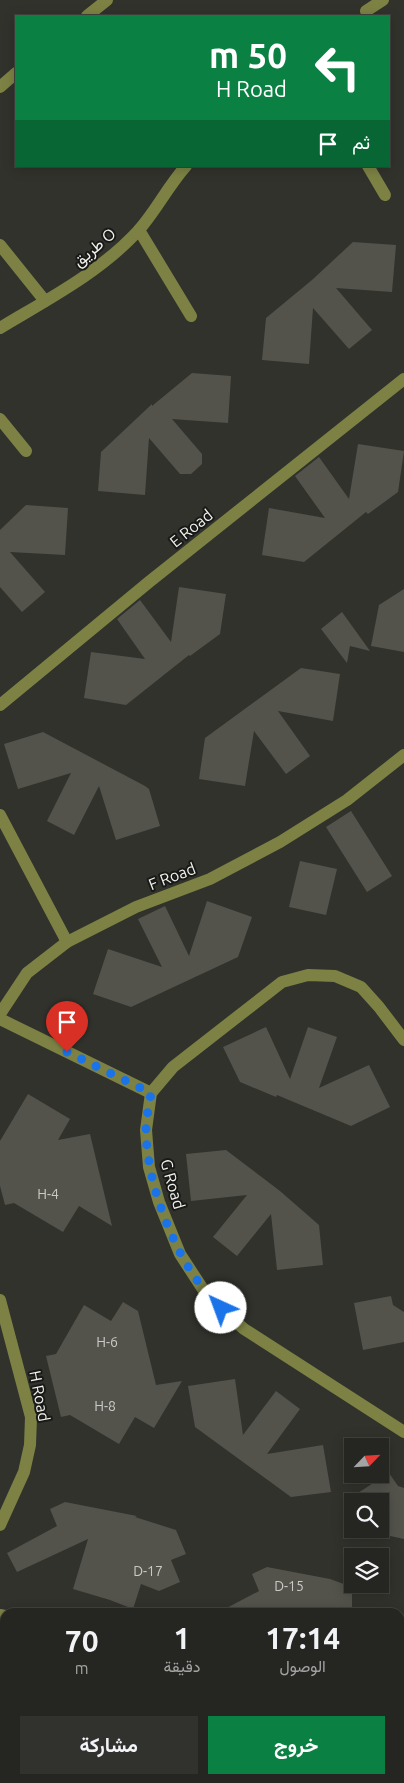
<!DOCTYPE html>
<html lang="ar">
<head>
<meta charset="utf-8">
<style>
	:root { --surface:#252621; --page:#31322e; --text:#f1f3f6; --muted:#a3a5a5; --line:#42433f; --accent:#0b8043 }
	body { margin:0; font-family:Ubuntu,Vazirmatn,sans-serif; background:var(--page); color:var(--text); direction:rtl; height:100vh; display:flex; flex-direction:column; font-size:19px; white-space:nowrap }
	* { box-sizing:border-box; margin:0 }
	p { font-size:16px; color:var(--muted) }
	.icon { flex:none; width:28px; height:28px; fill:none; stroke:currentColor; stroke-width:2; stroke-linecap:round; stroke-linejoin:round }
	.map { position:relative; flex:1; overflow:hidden; direction:ltr }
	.sheet { position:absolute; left:0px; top:1608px; width:405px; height:176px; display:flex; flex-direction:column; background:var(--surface); border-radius:15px 15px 0 0; box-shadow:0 2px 12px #0003,0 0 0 1px var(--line); direction:rtl }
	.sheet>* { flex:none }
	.guide { position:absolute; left:15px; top:15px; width:375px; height:152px; border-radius:0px; box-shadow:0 2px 12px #0003,0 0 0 1px var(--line); direction:rtl; background:#0b8043; color:#fff; overflow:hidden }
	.needle { width:32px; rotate:65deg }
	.controls { position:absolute; left:344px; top:1438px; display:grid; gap:10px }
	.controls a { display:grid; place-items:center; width:45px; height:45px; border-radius:0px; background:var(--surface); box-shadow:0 2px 12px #0003,0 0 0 1px var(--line); font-size:25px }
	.pin { position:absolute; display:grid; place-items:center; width:42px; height:42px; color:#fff; margin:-51px -21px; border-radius:50% 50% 50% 0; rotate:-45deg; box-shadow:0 0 5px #0007 }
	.pin .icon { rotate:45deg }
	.me { position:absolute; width:55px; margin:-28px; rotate:317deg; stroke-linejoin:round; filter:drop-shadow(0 0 4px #0008) }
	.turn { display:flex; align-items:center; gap:18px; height:105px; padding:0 20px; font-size:22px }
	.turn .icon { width:65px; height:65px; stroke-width:2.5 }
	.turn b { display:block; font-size:35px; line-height:42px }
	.then { display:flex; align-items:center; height:48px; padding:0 20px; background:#0003; gap:10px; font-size:19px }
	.eta { display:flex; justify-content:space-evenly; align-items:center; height:85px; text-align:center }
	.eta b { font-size:30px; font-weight:700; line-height:35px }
	.action { display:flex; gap:10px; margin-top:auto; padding:10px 20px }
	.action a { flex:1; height:58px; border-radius:0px; background:var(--accent); color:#fff; font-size:20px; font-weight:700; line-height:58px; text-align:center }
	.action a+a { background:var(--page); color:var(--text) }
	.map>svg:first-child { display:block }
	.building { fill:#53534c }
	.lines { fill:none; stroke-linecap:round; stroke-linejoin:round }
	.minor { stroke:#7d8244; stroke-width:12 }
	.route { stroke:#1a73e8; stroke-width:9; stroke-dasharray:0 16.2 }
	.labels { text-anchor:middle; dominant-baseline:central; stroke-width:4; stroke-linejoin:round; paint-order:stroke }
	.number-label { font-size:14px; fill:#cacbc6 }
	.street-label { font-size:16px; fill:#f2f3ee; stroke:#191a17 }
</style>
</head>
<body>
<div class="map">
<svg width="404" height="1783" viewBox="0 0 404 1783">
	<rect width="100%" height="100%" fill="#31322c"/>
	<g class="building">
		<path d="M353,242L396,245L392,292L336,288L372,330L349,349L313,308L309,364L262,360L266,318L312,280Z"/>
		<path d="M192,373L231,376L228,423L172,419L202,454V464L191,474H180L149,438L145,495L98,491L101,452L152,404V406Z"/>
		<path d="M358,444L404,451L398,492L368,514L366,512L304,562L262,555L269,508L325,518L295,476L319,457L349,499Z"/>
		<path d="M26,505L68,508L65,555L10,552L45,592L22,612L0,587V530Z"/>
		<path d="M179,587L226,594L220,634L190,656L189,655L126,705L84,698L91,652L145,659L117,619L140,600L171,642Z"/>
		<path d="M404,589V652L371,646L379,605Z"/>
		<path d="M342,612L370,651L350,646L347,663L321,629Z"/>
		<path d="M301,668L340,674L333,721L278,711L310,756L286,774L254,731L245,786L199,779L205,738Z"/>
		<path d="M43,732L145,786L149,789L160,826L116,840L99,786L74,835L47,821L71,773L18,789L4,744Z"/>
		<path d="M351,811L392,876L367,892L326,827Z"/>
		<path d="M300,861L337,869L326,915L289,907Z"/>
		<path d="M207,901L252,917L238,957L131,1007L93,994L108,949L162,967L138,919L165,906L189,956Z"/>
		<path d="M266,1027L290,1079L308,1027L337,1037L319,1088L369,1065L390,1107L351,1126L277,1095L276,1097L240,1082L223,1047Z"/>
		<path d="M28,1094L70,1119L58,1140L90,1134L112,1226L79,1206L63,1232L14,1203L5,1205L0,1186V1141Z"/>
		<path d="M226,1150L280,1191L319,1225L323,1265L277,1270L271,1214L237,1256L213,1237L247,1195L191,1201L186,1154Z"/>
		<path d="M391,1296L393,1305L404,1312V1342L363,1350L354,1303Z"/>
		<path d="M123,1302L138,1311L156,1385L182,1381L154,1428L135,1417L119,1444L70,1415L61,1417L46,1356L56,1354L84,1305L111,1321Z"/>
		<path d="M235,1379L243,1435L276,1391L300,1409L267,1454L323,1445L331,1492L291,1497L195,1427L188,1386Z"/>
		<path d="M389,1473L398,1486L404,1488V1539L372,1532L369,1529H380V1501H352V1503L350,1498Z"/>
		<path d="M65,1502L137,1516L135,1517L176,1530L186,1554L171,1560L180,1582L159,1591L141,1584L133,1609L110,1600L73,1589L88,1539L17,1572L7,1553L57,1526L50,1509Z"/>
		<path d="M267,1567L330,1579L352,1587V1612H219L259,1591L252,1574Z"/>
	</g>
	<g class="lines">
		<g class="minor">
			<path d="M366,11L383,0"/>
			<path d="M87,16L107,0"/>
			<path d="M0,87L16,73"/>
			<path d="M368,166L385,195"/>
			<path d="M139,230L191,316"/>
			<path d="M0,245L45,301"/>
			<path d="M0,328C48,299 99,273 138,231C156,211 168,186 186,166"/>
			<path d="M0,419L26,451"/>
			<path d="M0,705L149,582L404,379"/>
			<path d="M0,815L67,942"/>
			<path d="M0,1014L27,973L67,942L136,907L210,879L280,842L347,800L404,755"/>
			<path d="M0,1019L151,1093"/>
			<path d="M404,1040L379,1007L361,987L335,976L308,975L282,982L173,1067L151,1093L146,1130L149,1167L159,1202L180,1254L208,1297L244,1329L404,1432"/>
			<path d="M0,1300L31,1417L30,1445L24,1472L0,1525"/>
			<path d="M0,1615L5,1616"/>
			<path d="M400,1743L404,1744"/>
		</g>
	</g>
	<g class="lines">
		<path class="route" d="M67,1052L151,1093C149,1106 146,1119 146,1132C147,1188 179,1270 221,1308"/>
	</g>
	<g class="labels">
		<g class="number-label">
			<text x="48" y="1194">H-4</text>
			<text x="107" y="1342">H-6</text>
			<text x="105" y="1406">H-8</text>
			<text x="148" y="1571">D-17</text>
			<text x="289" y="1586">D-15</text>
		</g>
		<g class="street-label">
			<text transform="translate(94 247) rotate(-40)">طريق O</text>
			<text transform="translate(191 528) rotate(-39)">E Road</text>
			<text transform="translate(172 876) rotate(-21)">F Road</text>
			<text transform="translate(173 1184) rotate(74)">G Road</text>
			<text transform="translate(40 1396) rotate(79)">H Road</text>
		</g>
	</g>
</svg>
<div class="controls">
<a><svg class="needle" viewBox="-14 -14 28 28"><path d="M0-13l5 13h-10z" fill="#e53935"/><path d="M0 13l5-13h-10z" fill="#a3a5a5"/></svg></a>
<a><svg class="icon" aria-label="search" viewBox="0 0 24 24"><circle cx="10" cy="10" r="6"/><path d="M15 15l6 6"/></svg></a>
<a><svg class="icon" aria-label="layers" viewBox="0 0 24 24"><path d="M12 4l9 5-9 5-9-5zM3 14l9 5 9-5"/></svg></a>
</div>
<div class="pin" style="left:67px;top:1052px;background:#d93025"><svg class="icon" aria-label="arrive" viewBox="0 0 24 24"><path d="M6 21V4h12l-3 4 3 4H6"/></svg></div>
<svg class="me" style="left:221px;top:1308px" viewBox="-20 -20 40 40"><circle r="19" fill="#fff"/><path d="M0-13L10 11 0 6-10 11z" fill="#1a73e8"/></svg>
<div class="guide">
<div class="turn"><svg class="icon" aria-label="left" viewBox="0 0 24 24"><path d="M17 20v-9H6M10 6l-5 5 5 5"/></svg><div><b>50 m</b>H Road</div></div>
<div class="then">ثم<svg class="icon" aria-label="arrive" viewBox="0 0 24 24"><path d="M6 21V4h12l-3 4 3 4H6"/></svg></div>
</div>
<section class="sheet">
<div class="eta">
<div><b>17:14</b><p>الوصول</p></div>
<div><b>1</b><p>دقيقة</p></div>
<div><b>70</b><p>m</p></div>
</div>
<div class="action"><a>خروج</a><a>مشاركة</a></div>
</section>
</div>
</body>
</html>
